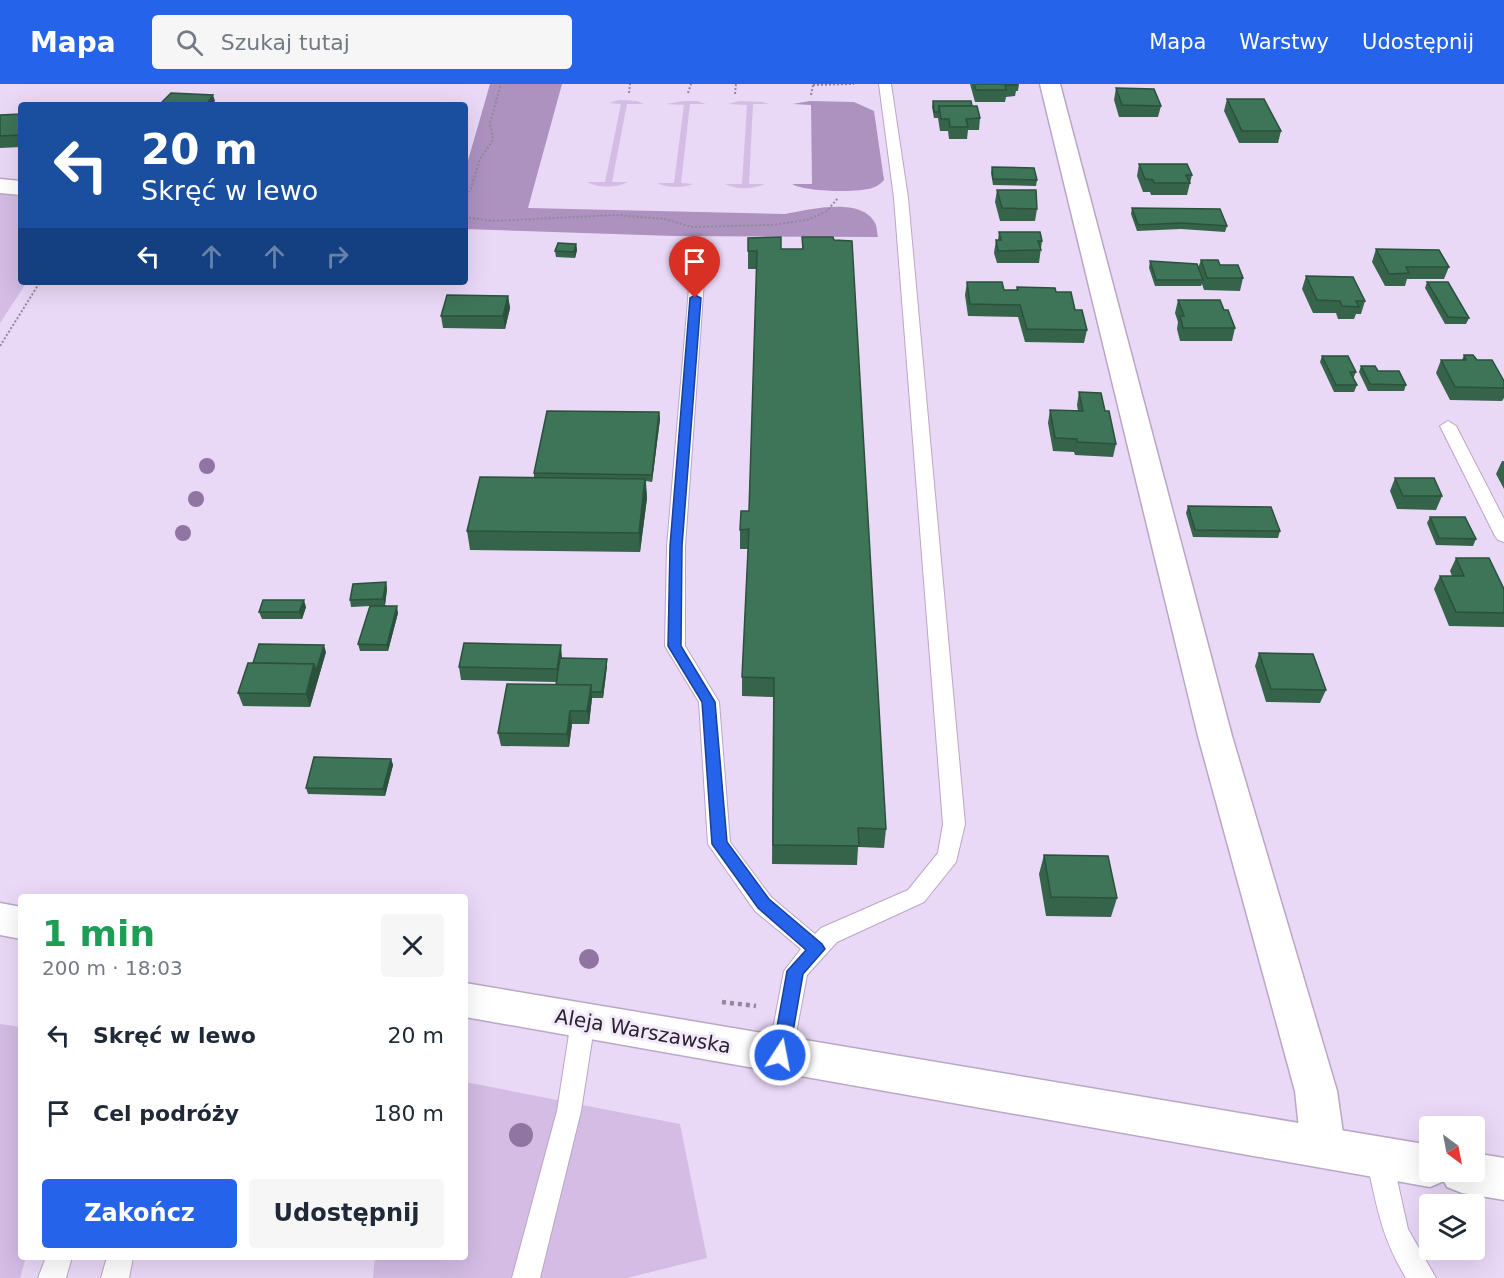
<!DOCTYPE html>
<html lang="pl">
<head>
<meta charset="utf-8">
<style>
	:root { --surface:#fff; --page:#f6f6f7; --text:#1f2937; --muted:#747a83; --accent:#2563eb }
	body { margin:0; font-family:"DejaVu Sans",sans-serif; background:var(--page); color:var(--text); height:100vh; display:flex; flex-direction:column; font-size:22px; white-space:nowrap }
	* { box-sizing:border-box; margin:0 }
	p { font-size:20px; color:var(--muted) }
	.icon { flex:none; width:33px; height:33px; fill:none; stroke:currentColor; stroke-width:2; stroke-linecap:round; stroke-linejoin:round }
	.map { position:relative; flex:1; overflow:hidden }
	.details { position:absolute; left:18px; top:810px; width:450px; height:366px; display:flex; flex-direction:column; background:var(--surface); border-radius:6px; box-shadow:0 6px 24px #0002 }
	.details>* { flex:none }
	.banner { position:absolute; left:18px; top:18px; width:450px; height:183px; border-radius:6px; box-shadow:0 6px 24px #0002; background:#1a4fa0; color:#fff; overflow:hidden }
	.needle { width:39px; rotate:148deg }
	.fabs { position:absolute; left:1419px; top:1032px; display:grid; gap:12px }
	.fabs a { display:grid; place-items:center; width:66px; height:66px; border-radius:6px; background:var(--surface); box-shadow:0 6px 24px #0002; font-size:30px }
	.pin { position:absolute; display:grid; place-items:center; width:51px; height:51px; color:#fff; margin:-62px -26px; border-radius:50% 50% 50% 0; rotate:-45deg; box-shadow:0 0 6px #0007 }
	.pin .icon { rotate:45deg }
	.me { position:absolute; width:66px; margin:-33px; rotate:11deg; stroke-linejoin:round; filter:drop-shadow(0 0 4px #0008) }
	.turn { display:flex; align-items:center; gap:21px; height:126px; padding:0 24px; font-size:27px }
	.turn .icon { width:78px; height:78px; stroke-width:2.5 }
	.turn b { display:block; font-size:42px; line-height:51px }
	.lanes { display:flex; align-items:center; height:57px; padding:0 24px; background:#0003; justify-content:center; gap:30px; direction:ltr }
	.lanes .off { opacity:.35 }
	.round { display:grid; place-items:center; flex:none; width:63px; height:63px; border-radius:6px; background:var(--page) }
	.headline { display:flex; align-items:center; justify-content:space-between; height:102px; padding:0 24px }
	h1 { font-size:36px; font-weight:800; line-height:45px; color:#1e9e55 }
	.primary-button { display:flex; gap:12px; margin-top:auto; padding:12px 24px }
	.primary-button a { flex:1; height:69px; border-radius:6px; background:var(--accent); color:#fff; font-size:24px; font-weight:800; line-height:69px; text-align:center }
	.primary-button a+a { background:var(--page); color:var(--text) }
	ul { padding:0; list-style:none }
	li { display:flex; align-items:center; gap:18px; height:78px; padding:0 24px }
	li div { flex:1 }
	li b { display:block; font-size:22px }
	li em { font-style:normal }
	header { display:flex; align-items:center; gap:36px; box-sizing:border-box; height:84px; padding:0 30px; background:var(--accent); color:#fff }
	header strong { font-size:28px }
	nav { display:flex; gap:33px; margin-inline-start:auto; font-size:21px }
	.search { width:420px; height:54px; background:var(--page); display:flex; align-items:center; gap:15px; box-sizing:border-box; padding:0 21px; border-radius:6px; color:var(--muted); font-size:22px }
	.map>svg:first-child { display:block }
	.green { fill:#d4bce4 }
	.forest { fill:#ad92c0 }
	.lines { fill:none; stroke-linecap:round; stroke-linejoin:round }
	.service-casing { stroke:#b9a7c5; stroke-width:2 }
	.minor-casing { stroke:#b9a7c5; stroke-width:3 }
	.tertiary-casing { stroke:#b9a7c5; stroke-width:3 }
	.path-far1 { stroke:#93879d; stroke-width:2; stroke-dasharray:2 2; stroke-linecap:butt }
	.path { stroke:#93879d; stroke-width:4.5; stroke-dasharray:4 4; stroke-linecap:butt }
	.service { fill:#fff; fill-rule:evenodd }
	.minor { fill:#fff; fill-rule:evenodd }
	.tertiary { fill:#fff; fill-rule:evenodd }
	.tree { fill:#9074a2 }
	.wall { fill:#35644b }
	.shaded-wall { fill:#2b513d }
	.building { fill:#3e7457; stroke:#2b513d; stroke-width:1.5 }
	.route { fill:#2563eb; stroke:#184099; stroke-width:1.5 }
	.labels { text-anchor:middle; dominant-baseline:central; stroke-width:6; stroke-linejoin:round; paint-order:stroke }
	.near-street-label { font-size:20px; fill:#28222d; stroke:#f3e9fb }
</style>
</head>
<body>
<header>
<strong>Mapa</strong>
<div class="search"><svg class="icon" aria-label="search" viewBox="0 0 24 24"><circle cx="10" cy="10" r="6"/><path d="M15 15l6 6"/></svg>Szukaj tutaj</div>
<nav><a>Mapa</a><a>Warstwy</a><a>Udostępnij</a></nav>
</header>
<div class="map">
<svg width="1504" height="1194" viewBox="0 0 1504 1194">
	<rect width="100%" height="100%" fill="#ead8f7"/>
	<g class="green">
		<path d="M619,16L637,17L644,20H627L612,98H628C616,104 598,104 587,98H605L621,20L609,19Z"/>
		<path d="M683,17H697L706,20H690L681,99L693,100C683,104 667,104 657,99H674L684,21L666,20Z"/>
		<path d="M739,17L762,18L769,20H753L749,100H765C753,105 737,106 725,100H742L747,21L728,20Z"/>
		<path d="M0,108L21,110V198H27L0,239Z"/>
		<path d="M0,940L21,943V1173H26L20,1194H0Z"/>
		<path d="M465,998L680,1040L707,1174L627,1194H373L375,1173H465Z"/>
	</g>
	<g class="forest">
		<path d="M490,0H562L528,124L785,130C808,126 861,112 875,139C877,142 877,149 878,153L674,152L465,145V87Z"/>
		<path d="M810,17L854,18L874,27L884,96C880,100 878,102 872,104C858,109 805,108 792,100H812L811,21L793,20Z"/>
	</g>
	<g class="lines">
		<g class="service-casing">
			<g id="service">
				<path d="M879,0H891L908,114L965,740L956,778L924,818L837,858L807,891L792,971L789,979L780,982L771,979L768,971L784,887L801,865L755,827L708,760L699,618L665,562L667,462L692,169L699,165L706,169L685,462V562L719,618L730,758L771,813L815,850L821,844L908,806L938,769L943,740L894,114Z"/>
				<path d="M1448,337L1456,342L1504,435V458L1498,456L1495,452L1440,342Z"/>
				<path d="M583,927L591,930L595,937L581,1027L540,1194H512L557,1027L571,937L575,930Z"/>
				<path d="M1379,1061L1388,1064L1392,1073L1408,1145L1436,1194H1406C1381,1153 1376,1119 1366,1073L1370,1064Z"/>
				<path d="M46,1173H72L66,1194H38Z"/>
				<path d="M107,1173H133L129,1194H101Z"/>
			</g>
		</g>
		<g class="minor-casing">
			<g id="minor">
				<path d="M1040,0H1060L1232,652L1337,1007L1345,1063L1338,1077L1323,1083L1308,1077L1301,1063L1295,1007L1198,652Z"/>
				<path d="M0,95L21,97V111L0,109Z"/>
			</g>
		</g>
		<g class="tertiary-casing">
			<g id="tertiary">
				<path d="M0,819L21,823V855L0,851Z"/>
				<path d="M465,899L1430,1061V1088H1474V1069L1504,1074V1116L1462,1109L1447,1103L1444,1097L1430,1103L465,933Z"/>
			</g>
		</g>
		<g class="path-far1">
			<path d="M813,1L854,0"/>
			<path d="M629,9L630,0"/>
			<path d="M688,9L691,0"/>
			<path d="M735,10L736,0"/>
			<path d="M811,11L813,1"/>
			<path d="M465,110L470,107L480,75L493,56L490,39L501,0"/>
			<path d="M465,133L492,137L616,131L665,135L692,143L771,141L807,136L827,127L838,114"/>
			<path d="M0,262L40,198"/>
		</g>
		<path class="path" d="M722,918L756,922"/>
		<use href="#service" class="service"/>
		<use href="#minor" class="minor"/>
		<use href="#tertiary" class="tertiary"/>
	</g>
	<g class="tree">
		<circle cx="207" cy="382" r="8"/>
		<circle cx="196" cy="415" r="8"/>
		<circle cx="183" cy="449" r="8"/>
		<circle cx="589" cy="875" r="10"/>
		<circle cx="521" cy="1051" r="12"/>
	</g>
	<g class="wall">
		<path d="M970,0H1019L1018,7H1016L1015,12L1006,13L1005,18H975Z"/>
		<path d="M1116,4L1161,22L1158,33H1119L1114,16Z"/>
		<path d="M1227,15L1281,47L1278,59H1239L1224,27Z"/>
		<path d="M933,17L972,22L980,34L979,46H968L967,55H949L948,47H940L938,34H934L932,23Z"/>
		<path d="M21,30V63L0,64V31Z"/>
		<path d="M1139,80L1192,91L1187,111H1151L1150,108H1143L1137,92Z"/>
		<path d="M992,83L1037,96L1036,102L993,101L991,89Z"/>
		<path d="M997,106L1037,125L1035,137H1000L995,118Z"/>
		<path d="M1132,124L1227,142L1225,148L1181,145L1137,147L1131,130Z"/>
		<path d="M999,148L1042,157L1039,179H997L994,169L996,156H998Z"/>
		<path d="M802,153L886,745L884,764L858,763L857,781L772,780L773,613L742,612V593L748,465H740V446L749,427L757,185H748V154L781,165H802Z"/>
		<path d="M576,160L577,166L575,174L556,173L555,167Z"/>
		<path d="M1376,165L1449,183L1444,195H1407L1405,202H1385L1372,178Z"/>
		<path d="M1201,176L1220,181L1243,194L1240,207L1204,206L1202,200L1201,202H1155L1149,184L1150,177L1198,184Z"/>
		<path d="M1306,192L1365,217L1361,230H1356L1354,235H1338L1336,229H1313L1302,205Z"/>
		<path d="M967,198L1004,206H1016L1017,203L1056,208L1075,226L1087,246L1084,259L1025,258L1018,233L968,232L965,211Z"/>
		<path d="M1427,198L1469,234L1466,240H1445L1425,204Z"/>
		<path d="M508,212L510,224L505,245L443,244L441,232Z"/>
		<path d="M1178,216L1224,226L1235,244L1232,257H1180L1177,245L1178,238L1175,229Z"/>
		<path d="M1464,271L1477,276L1504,297V314L1502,317L1450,316L1436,289L1441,276H1462Z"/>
		<path d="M1322,272L1356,288L1353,295L1357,301L1354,308H1334L1320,278Z"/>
		<path d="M1361,282L1378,287L1406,301L1404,307H1368L1359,288Z"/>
		<path d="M1079,308L1105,327L1116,360L1113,373L1075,371L1074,368L1053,367L1048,339L1050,326L1078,327L1077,321Z"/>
		<path d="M659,328L660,335L652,398L646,397L647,414L640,468L470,466L467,447L534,393V389Z"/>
		<path d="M1502,377H1504V405L1496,390Z"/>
		<path d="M1395,394L1442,412L1436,426L1397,425L1390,407Z"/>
		<path d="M1188,422L1280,447L1278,454L1193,453L1186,429Z"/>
		<path d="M1430,433L1476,455L1473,462L1436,461L1427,439Z"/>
		<path d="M1456,474L1504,505V543L1449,542L1434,505L1440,492H1452L1450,487Z"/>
		<path d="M386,498L387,505L385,521L398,529L388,567H360L358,560L370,522L351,523L350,516Z"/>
		<path d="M306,523L302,535H262L259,528Z"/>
		<path d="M326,568L310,623L243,622L238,609L253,579Z"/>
		<path d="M1259,569L1326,606L1320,619L1266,618L1255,582Z"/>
		<path d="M562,574L607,575V582L603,614H592L589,640H572L569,663L501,662L498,649L556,601V598L461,596L459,583Z"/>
		<path d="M391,675L393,681L385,712L308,710L306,704Z"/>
		<path d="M1044,771L1117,814L1111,833L1046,832L1039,790Z"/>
	</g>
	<g class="shaded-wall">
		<path d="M213,11L215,17L212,21H206Z"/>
		<path d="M576,160L577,166L575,174L574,168Z"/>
		<path d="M508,212L510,224L505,245L503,232Z"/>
		<path d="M659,328L660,335L652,398V391Z"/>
		<path d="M645,395L647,414L640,468L639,449Z"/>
		<path d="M386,498L387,505L385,521L383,515Z"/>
		<path d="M304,516L306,523L302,535L299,528Z"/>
		<path d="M397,522L398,529L388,567L387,561Z"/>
		<path d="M324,561L326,568L310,623L306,610L314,580Z"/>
		<path d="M561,561L562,574L559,598L557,585Z"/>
		<path d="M607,575V582L603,614L602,608Z"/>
		<path d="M591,601L592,614L589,640L587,627Z"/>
		<path d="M570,627L572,640L569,663L567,650Z"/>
		<path d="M391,675L393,681L385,712L383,705Z"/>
	</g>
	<g class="building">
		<path d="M974,0H1016L1017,1H1005L1006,6H976Z"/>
		<path d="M1116,4L1154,5L1161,22L1122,21Z"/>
		<path d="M171,9L213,11L206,21L161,19Z"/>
		<path d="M1227,15H1264L1281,47H1242Z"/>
		<path d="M933,17H971L972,22H939V28H934Z"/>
		<path d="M939,22H977L980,34L966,35L968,43H950L949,35H941Z"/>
		<path d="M21,30V51L0,52V31Z"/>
		<path d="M1139,80H1187L1192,91H1186L1190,99H1154L1153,96L1145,95Z"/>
		<path d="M992,83L1034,84L1037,96L993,95Z"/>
		<path d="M997,106H1036L1037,125L1002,124Z"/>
		<path d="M1132,124L1220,125L1227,142L1182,139L1138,141Z"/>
		<path d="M999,148H1040L1042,157H1038L1041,166L998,167L996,156H1001Z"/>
		<path d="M781,153V165H803L802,153H833L834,156L852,157L886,745L858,744L859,762L773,761L774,594L742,593L749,445L740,446L741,427H749L757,167H748V154Z"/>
		<path d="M558,159L576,160L574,168L555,167Z"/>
		<path d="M1376,165L1439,166L1449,183H1406L1409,189L1389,190Z"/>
		<path d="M1201,176H1218L1220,181H1238L1243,194H1207Z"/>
		<path d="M1150,177L1197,180L1203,196H1156Z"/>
		<path d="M1306,192L1353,193L1365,217H1356L1359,223L1342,222L1340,217L1317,216Z"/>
		<path d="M967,198H1002L1004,206H1018L1017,203L1055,204L1056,208H1071L1075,226H1082L1087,246L1027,245L1020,221L970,220Z"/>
		<path d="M1427,198H1448L1469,234L1448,233Z"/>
		<path d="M447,211L508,212L503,232H441Z"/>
		<path d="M1178,216H1220L1224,226H1228L1235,244H1183L1180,232H1184Z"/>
		<path d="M1464,271H1473L1477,276H1492L1504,297V304L1455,303L1441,276H1466Z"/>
		<path d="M1322,272H1348L1356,288H1350L1357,301H1336Z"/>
		<path d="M1361,282H1375L1378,287H1399L1406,301L1370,300Z"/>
		<path d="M1079,308L1101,309L1105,327H1109L1116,360L1077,358V355L1055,354L1050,326L1083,327Z"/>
		<path d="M547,327L659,328L652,391L534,389Z"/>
		<path d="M480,393L645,395L639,449L467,447Z"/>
		<path d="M1395,394H1434L1442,412H1403Z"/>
		<path d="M1188,422L1271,423L1280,447L1195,446Z"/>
		<path d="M1430,433H1465L1476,455L1439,454Z"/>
		<path d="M1456,474H1489L1504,505V529L1456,528L1440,492H1464Z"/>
		<path d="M386,498L383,515L350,516L353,500Z"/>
		<path d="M263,516H304L299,528H259Z"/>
		<path d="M370,522H397L387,561L358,560Z"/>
		<path d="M464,559L561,561L557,585L459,583Z"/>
		<path d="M259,560L324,561L316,587L314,580L253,579Z"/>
		<path d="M1259,569L1313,570L1326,606L1271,605Z"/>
		<path d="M560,574L607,575L602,608H591V601H556Z"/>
		<path d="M248,579L314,580L306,610L238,609Z"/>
		<path d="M507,600L591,601L587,627H570L567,650L498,649Z"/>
		<path d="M314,673L391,675L383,705L306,704Z"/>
		<path d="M1044,771L1108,772L1117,814L1051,813Z"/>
	</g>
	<path class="route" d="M695,211L701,214L682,462L681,562L715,618L727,758L769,815L822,860L825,865L803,890L789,971L786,976L780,978L774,976L772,971L787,887L806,866L758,824L712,760L702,618L668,562L670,462L690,214Z"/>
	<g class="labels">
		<g class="near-street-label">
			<text transform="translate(643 947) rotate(10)">Aleja Warszawska</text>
		</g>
	</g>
</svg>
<div class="fabs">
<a><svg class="needle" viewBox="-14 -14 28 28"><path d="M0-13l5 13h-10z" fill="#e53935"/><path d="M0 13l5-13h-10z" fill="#747a83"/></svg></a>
<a><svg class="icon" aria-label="layers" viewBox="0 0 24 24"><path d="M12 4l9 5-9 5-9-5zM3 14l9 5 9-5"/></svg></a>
</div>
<div class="pin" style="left:695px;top:214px;background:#d93025"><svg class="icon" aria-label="arrive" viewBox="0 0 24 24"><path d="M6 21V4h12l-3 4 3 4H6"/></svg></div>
<svg class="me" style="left:780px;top:971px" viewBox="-20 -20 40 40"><circle r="17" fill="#2563eb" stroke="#fff" stroke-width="3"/><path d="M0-11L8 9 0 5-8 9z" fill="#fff"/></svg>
<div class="banner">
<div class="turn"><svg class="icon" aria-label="left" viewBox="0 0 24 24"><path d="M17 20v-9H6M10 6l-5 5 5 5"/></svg><div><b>20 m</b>Skręć w lewo</div></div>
<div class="lanes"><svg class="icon" aria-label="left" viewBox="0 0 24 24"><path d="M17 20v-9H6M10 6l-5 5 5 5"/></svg><svg class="icon off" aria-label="ahead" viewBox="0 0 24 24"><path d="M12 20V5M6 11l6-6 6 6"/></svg><svg class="icon off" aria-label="ahead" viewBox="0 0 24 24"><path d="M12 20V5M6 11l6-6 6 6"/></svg><svg class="icon off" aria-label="right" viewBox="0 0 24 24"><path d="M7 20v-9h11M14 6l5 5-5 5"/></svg></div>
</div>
<section class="details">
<div class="headline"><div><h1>1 min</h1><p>200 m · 18:03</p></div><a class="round"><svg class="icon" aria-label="close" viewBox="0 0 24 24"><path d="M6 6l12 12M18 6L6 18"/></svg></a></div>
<ul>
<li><svg class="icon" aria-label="left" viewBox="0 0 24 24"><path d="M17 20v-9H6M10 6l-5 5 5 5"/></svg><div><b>Skręć w lewo</b></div><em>20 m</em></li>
<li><svg class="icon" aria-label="arrive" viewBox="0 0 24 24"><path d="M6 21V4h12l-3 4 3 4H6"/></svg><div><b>Cel podróży</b></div><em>180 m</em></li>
</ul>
<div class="primary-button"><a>Zakończ</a><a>Udostępnij</a></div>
</section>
</div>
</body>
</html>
